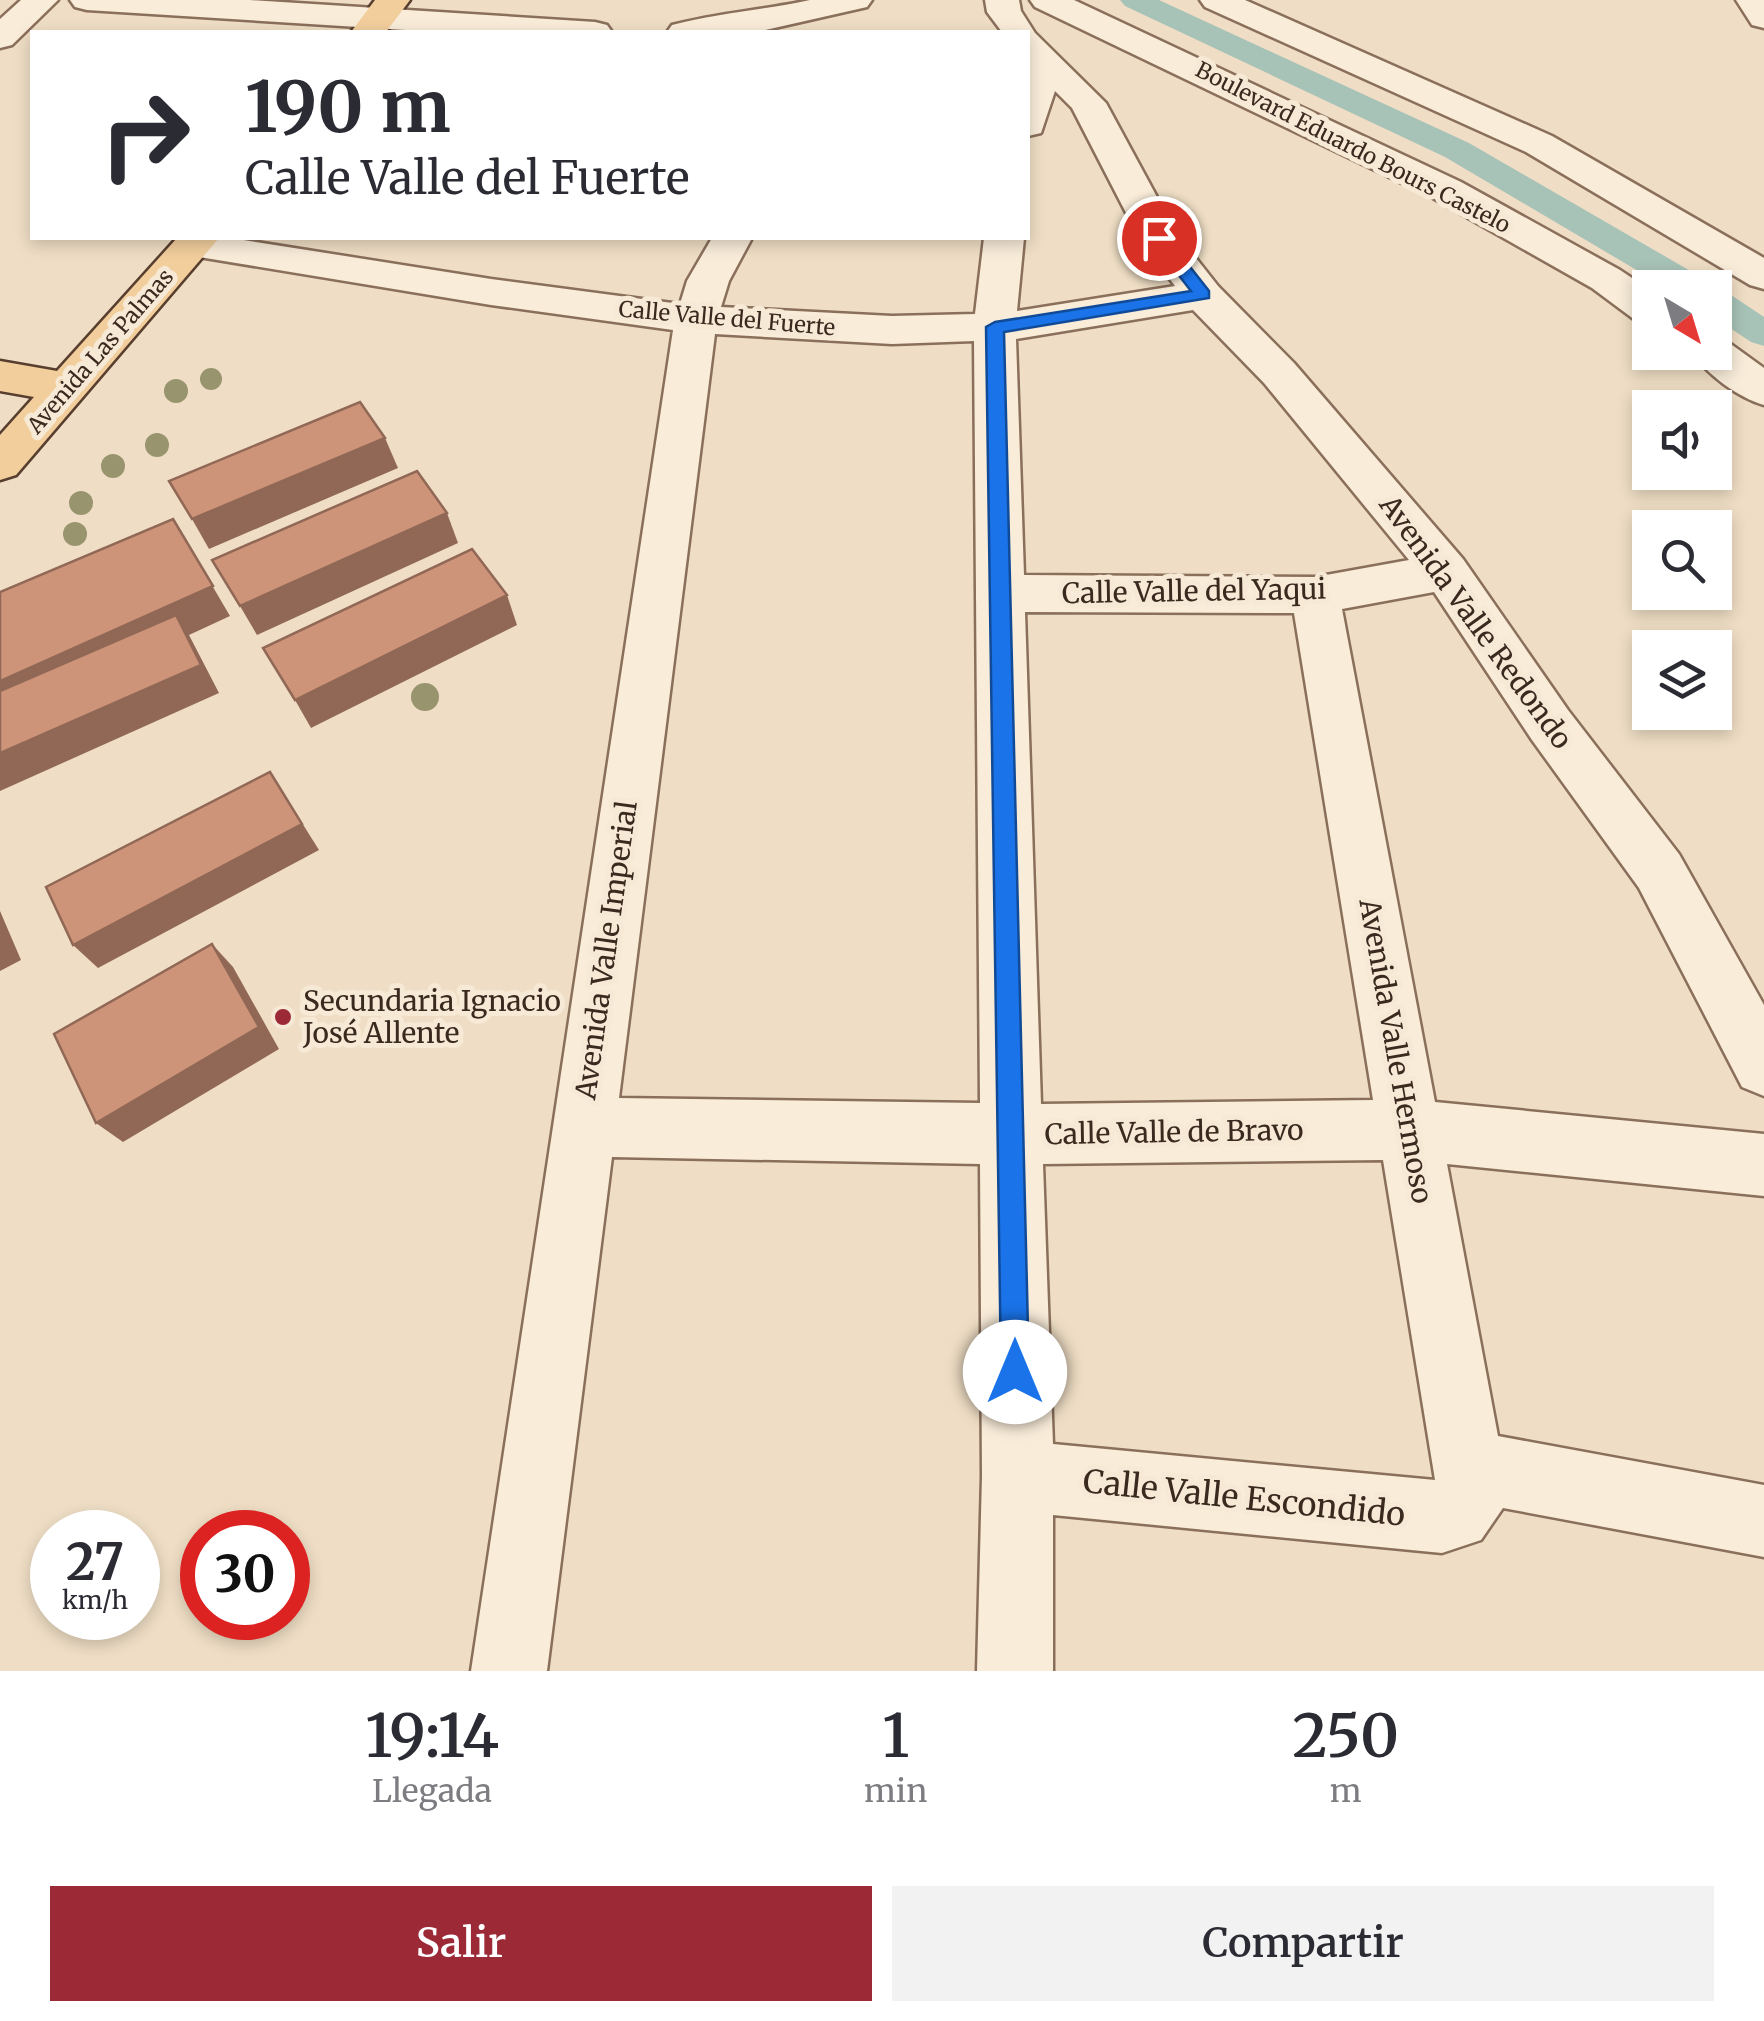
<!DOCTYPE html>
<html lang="es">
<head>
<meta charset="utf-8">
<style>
	:root { --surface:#fff; --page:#f2f2f3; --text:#2b2b33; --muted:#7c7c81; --accent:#9b2936 }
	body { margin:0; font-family:Merriweather,serif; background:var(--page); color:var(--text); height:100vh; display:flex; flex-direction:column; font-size:38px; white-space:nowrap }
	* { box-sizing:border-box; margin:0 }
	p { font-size:32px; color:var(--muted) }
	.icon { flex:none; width:55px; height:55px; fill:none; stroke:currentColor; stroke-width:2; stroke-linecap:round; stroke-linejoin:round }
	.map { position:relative; height:1671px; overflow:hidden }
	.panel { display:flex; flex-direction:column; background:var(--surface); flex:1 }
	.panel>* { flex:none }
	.top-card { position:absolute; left:30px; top:30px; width:1000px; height:210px; border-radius:0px; box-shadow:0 5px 15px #0003; background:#fff; color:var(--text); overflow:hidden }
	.needle { width:65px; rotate:142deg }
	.tools { position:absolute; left:1632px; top:270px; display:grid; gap:20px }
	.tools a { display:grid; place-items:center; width:100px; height:100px; border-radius:0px; background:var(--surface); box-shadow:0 5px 15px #0003; font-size:50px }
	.speed { position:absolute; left:30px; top:1510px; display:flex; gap:20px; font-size:50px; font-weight:700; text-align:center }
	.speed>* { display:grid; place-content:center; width:130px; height:130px; border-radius:50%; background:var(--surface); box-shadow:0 5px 15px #0003; line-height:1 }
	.speed small { font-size:25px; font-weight:400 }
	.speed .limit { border:15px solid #d22; background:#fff; color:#111 }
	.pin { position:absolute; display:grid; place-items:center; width:85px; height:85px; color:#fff; margin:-42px; border:5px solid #fff; border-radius:50%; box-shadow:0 2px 10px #0007 }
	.me { position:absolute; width:110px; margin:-55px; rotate:0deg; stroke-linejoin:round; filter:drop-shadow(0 0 8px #0008) }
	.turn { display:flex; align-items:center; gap:35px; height:210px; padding:0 50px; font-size:45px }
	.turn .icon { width:130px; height:130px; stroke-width:2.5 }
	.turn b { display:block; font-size:70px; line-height:85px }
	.eta { display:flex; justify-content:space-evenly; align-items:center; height:170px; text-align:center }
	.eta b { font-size:60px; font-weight:600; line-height:70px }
	.button { display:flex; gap:20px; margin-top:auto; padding:20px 50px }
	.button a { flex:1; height:115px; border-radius:0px; background:var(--accent); color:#fff; font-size:40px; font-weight:600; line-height:115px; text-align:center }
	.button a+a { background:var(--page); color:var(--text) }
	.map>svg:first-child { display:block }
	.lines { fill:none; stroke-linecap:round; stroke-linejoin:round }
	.canal { fill:#a7c2b7; fill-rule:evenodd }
	.minor-casing { stroke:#8a6f5b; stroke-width:5 }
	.major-casing { stroke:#583e2f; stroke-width:5 }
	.minor { fill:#f9ecd9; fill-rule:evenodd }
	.major { fill:#f2ce9d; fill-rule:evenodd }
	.tree { fill:#98946d }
	.shaded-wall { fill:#906855 }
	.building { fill:#ce947a; stroke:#906855; stroke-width:2.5 }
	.route { fill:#1a73e8; stroke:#114b97; stroke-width:2.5 }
	.poi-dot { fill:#9b2936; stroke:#f6e9d5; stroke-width:4 }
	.labels { text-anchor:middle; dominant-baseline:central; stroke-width:10; stroke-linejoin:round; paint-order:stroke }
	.far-street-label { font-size:22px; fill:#3a291f; stroke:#f6e9d5 }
	.street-label { font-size:28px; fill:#3a291f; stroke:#f6e9d5 }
	.poi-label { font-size:28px; fill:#3a291f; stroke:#f6e9d5; text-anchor:start }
	.near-street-label { font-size:32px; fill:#3a291f; stroke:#f6e9d5 }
</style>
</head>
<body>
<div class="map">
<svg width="1764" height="1671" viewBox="0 0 1764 1671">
	<rect width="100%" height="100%" fill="#efdec5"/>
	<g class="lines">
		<g class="canal">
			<path d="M1120,0H1159L1469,143L1706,280L1710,288H1667L1445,157L1125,6Z"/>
			<path d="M1715,290L1728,293L1764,317V346L1751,342L1715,318Z"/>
		</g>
		<g class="minor-casing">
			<g id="minor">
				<path d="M21,0H58L12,45L0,48V19Z"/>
				<path d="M70,0H250L595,22L607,25L612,32H438L87,10L75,7Z"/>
				<path d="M810,0H872L867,7L757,32H667L672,25C717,13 764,10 810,0Z"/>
				<path d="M985,0H1019L1021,11L1035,33L1106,103L1177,234L1218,286L1294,363L1463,559L1568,710L1679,854L1764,1005V1096L1742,1087L1639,888L1532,740L1434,592L1342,609L1435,1102L1764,1134V1196L1447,1164L1498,1436L1764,1485V1557L1503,1508L1481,1540L1442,1553L1053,1515V1671H977L982,1476L980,1164L612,1157L547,1671H471L673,330L491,305L193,256L179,253L173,244L177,238H231L491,279L680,304L687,281L712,238H752L729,281L721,307L892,316L975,314L984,238H1024L1017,311L1175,286L1139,238L1072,108L1055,91L1041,133L1028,136V32H1002L987,12ZM1193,310L1264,383L1409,560L1315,577L1024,575L1016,339ZM715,334L892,344L974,341L980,1103L619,1098ZM1025,612L1294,613L1373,1100L1041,1104ZM1383,1160L1435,1480L1053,1444L1043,1164Z"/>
				<path d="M1030,0H1074L1461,182L1620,270L1650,290V323L1635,320L1592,288L1433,198L1035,7Z"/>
				<path d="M1200,0H1245L1552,136L1764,258V289L1750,285L1526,152L1205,7Z"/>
				<path d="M1736,0H1764V28L1752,25Z"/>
				<path d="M1715,338L1728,342L1764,368V405C1739,398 1706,374 1692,352H1715Z"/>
			</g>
		</g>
		<g class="major-casing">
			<g id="major">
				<path d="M375,0H410L386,32H351Z"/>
				<path d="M177,238H219L16,475L0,480V435L34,397L0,391V361L57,371Z"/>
			</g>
		</g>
		<use href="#minor" class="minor"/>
		<use href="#major" class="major"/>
	</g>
	<g class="tree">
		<circle cx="211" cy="379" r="11"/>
		<circle cx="176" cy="391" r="12"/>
		<circle cx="157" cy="445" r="12"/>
		<circle cx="113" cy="466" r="12"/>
		<circle cx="81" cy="503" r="12"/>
		<circle cx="75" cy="534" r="12"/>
		<circle cx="425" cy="697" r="14"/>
	</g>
	<g class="shaded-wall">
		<path d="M385,438L398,468L209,549L192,519Z"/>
		<path d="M447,513L458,543L257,635L240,606Z"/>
		<path d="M173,519L230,616L189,635L219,693L0,791V681Z"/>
		<path d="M507,595L517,625L311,728L295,700Z"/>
		<path d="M270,772L319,850L98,968L73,945Z"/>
		<path d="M0,911L21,960L0,971Z"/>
		<path d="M212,944L233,967L279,1049L123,1142L96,1123Z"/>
	</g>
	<g class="building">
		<path d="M360,402L385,438L192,519L169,481Z"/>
		<path d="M417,471L447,513L240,606L212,560Z"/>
		<path d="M173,519L213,586L0,681V592Z"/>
		<path d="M472,549L507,595L295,700L263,648Z"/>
		<path d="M176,615L201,665L0,753V691Z"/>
		<path d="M270,772L302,824L73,945L46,887Z"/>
		<path d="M212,944L259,1027L96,1123L54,1034Z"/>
	</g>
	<path class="route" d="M1153,235H1165L1209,291V298L1004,332L1029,1372L1025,1382L1015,1386L1005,1382L1001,1372L986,327L995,322L1191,291L1150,238Z"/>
	<circle class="poi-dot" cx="283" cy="1017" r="10"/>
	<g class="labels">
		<g class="far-street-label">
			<text transform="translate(1353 147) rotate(27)">Boulevard Eduardo Bours Castelo</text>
			<text transform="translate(727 318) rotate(5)">Calle Valle del Fuerte</text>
			<text transform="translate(100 351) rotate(-49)">Avenida Las Palmas</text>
		</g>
		<g class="street-label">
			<text transform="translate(1194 591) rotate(-1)">Calle Valle del Yaqui</text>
			<text transform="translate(1476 622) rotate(54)">Avenida Valle Redondo</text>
			<text transform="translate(606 950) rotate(-82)">Avenida Valle Imperial</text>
			<text transform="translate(1396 1051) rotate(80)">Avenida Valle Hermoso</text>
			<text transform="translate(1174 1132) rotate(-1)">Calle Valle de Bravo</text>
		</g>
		<g class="poi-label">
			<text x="303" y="1001">Secundaria Ignacio<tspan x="303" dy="32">José Allente</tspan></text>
		</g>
		<g class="near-street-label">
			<text transform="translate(1244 1498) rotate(6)">Calle Valle Escondido</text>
		</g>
	</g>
</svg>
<div class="tools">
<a><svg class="needle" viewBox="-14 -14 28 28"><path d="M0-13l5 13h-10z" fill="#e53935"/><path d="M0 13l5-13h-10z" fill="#7c7c81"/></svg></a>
<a><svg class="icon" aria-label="sound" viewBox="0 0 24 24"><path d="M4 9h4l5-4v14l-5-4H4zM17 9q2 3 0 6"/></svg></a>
<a><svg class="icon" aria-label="search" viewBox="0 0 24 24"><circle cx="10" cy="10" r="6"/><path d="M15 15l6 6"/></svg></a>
<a><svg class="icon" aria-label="layers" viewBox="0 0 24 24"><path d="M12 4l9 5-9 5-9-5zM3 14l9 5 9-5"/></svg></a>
</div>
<div class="speed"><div>27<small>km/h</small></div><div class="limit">30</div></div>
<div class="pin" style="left:1159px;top:238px;background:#d93025"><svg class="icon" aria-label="arrive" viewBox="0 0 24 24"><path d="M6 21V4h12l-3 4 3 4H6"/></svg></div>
<svg class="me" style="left:1015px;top:1372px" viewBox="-20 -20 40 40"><circle r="19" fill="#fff"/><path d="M0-13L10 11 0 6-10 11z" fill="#1a73e8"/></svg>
<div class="top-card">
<div class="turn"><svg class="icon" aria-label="right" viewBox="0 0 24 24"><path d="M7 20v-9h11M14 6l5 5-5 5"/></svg><div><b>190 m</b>Calle Valle del Fuerte</div></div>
</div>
</div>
<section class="panel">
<div class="eta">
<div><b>19:14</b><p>Llegada</p></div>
<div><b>1</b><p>min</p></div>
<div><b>250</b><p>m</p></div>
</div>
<div class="button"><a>Salir</a><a>Compartir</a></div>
</section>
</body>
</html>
